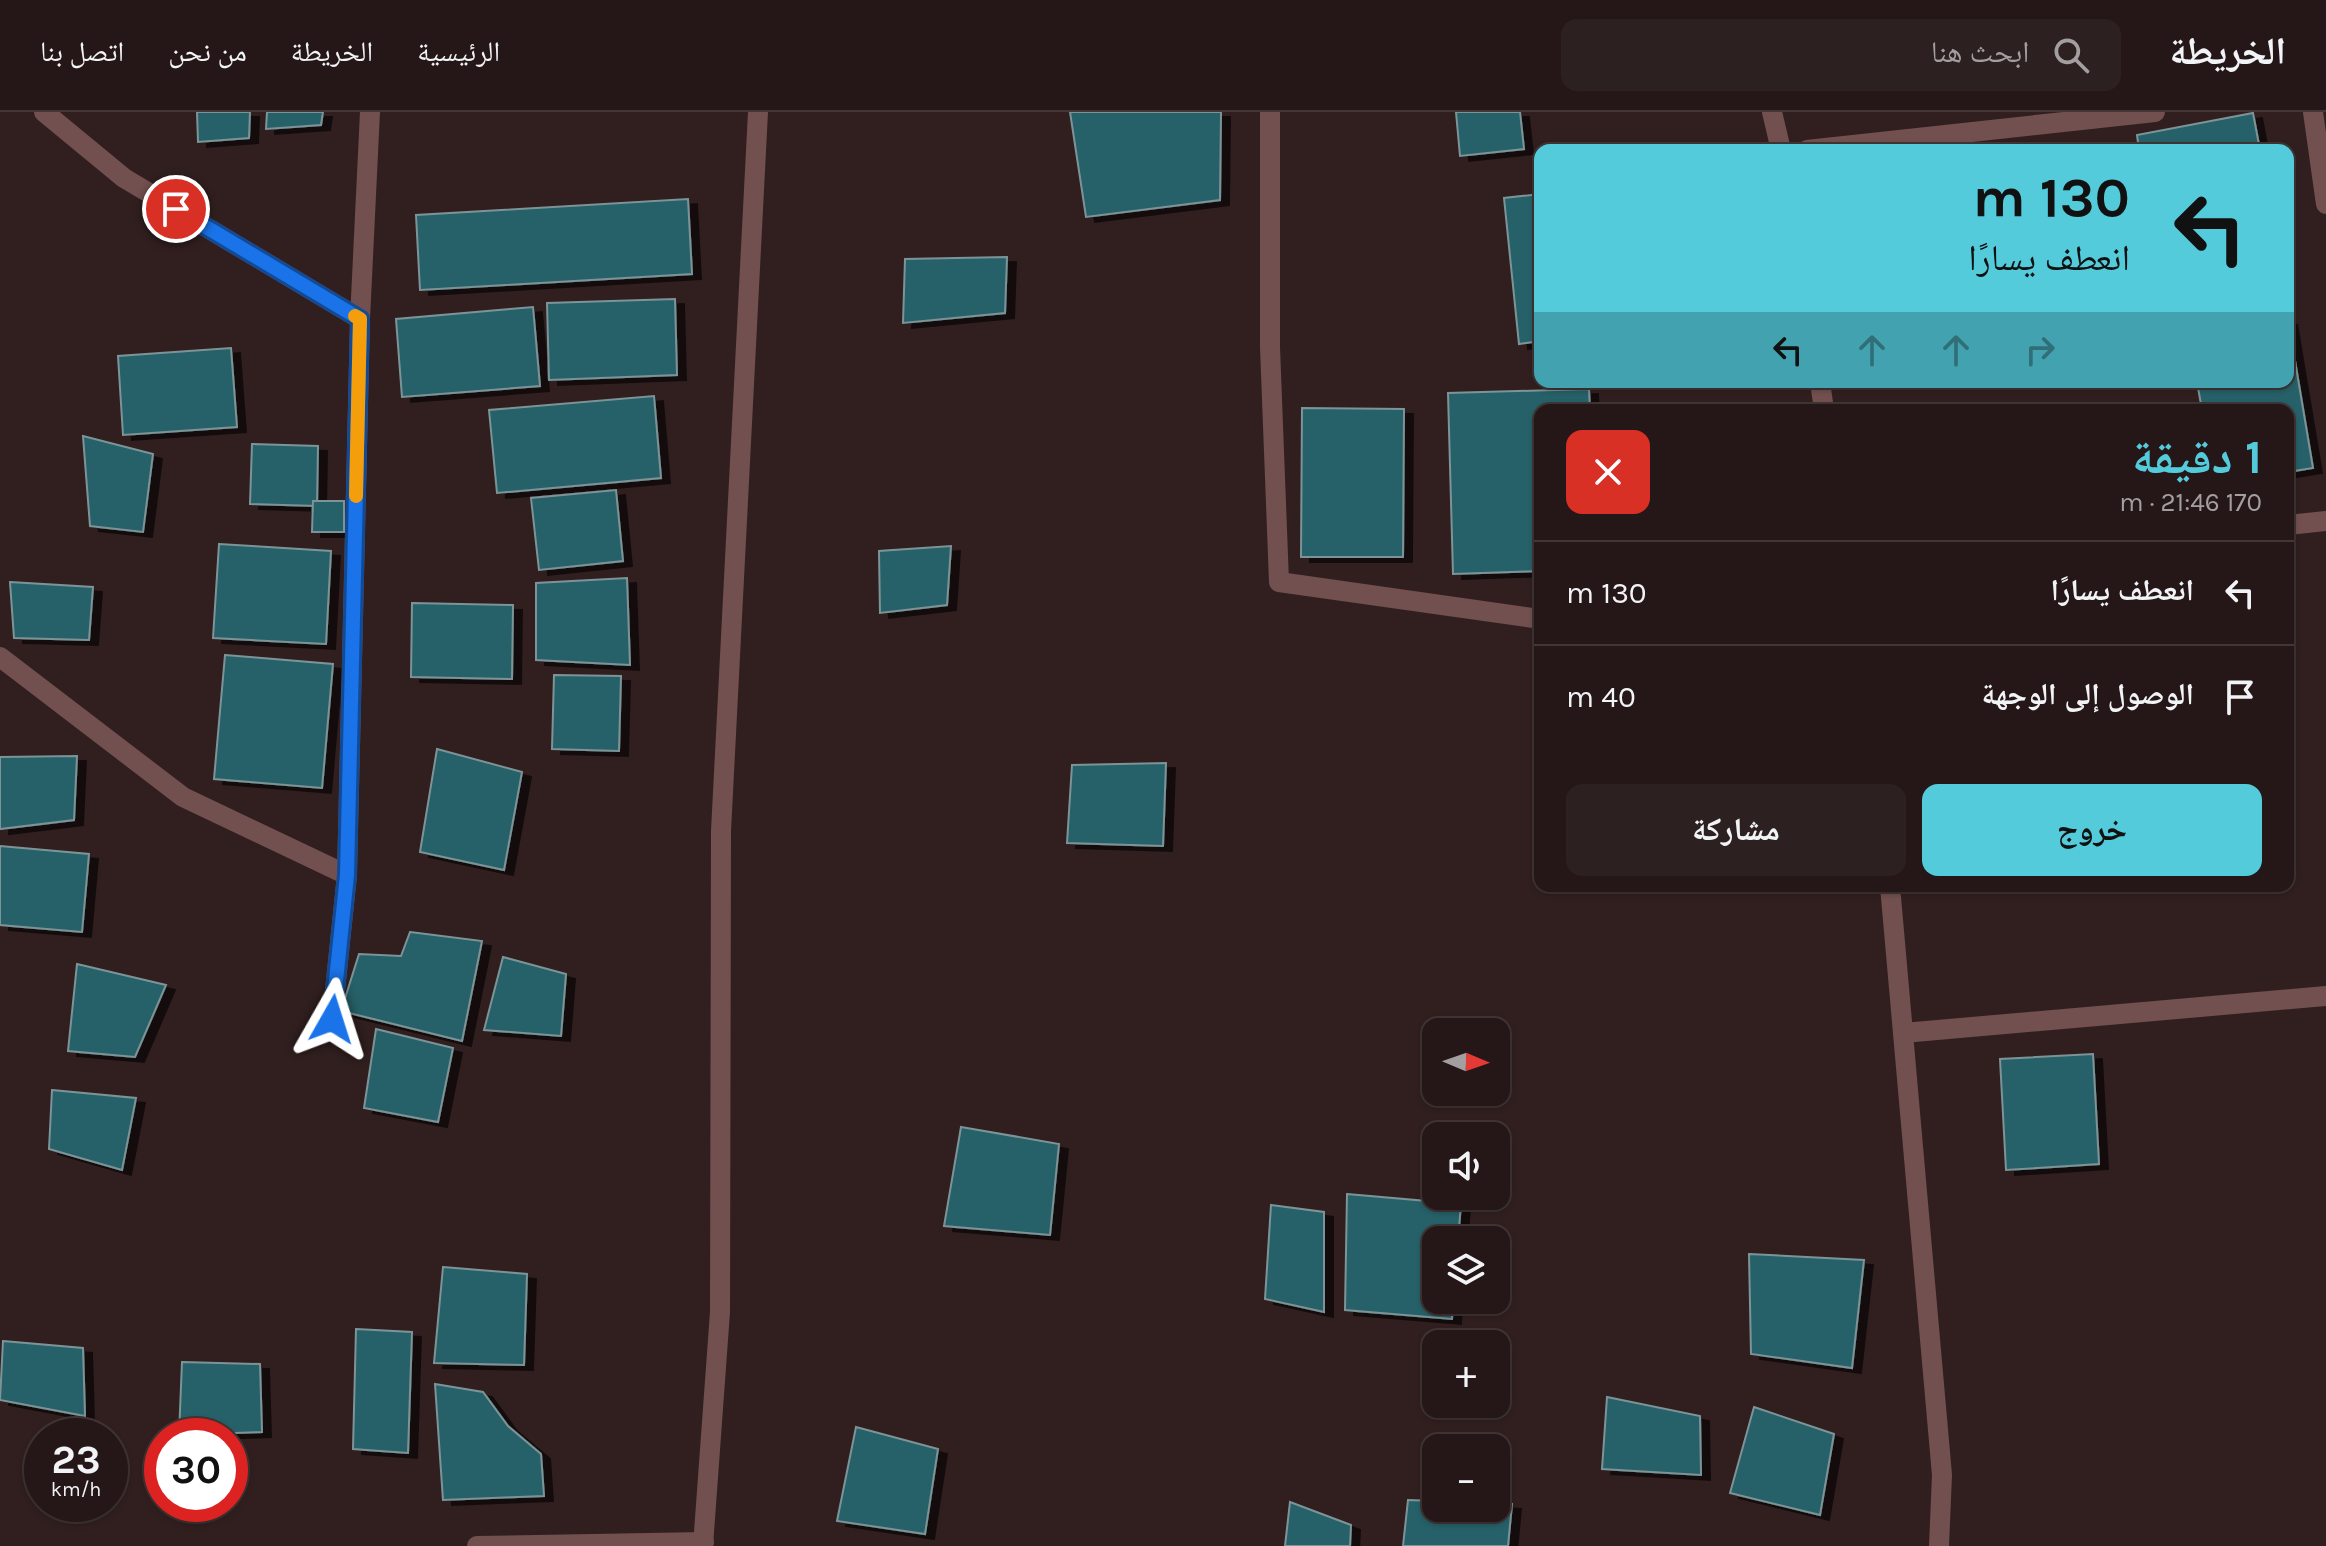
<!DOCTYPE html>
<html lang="ar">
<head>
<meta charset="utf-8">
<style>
	:root { --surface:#251717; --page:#2d2020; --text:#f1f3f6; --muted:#a39fa1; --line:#423636; --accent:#53cbdb }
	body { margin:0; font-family:Karla,"Noto Naskh Arabic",sans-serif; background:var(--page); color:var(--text); direction:rtl; height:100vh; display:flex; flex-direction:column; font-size:30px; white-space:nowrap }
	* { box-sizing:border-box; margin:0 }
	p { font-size:26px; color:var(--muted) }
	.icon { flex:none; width:44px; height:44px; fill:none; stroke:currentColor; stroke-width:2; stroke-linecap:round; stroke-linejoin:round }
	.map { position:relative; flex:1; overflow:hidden; direction:ltr }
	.sheet { position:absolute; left:1534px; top:292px; width:760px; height:488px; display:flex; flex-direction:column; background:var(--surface); border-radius:16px; box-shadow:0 2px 6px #0004,0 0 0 2px var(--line); direction:rtl }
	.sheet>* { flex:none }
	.hud { position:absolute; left:1534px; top:32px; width:760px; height:244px; border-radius:16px; box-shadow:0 2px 6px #0004,0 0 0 2px var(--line); direction:rtl; background:#53cbdb; color:#111; overflow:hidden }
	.needle { width:52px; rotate:92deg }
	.tools { position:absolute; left:1422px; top:906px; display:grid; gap:16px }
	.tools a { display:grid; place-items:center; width:88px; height:88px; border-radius:16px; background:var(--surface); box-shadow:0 2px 6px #0004,0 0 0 2px var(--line); font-size:40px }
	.speed { position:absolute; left:24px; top:1306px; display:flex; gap:16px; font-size:40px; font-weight:700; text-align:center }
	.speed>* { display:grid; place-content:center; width:104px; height:104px; border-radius:50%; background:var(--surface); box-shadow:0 2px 6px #0004,0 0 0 2px var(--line); line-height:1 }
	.speed small { font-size:20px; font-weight:400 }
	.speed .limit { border:12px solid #d22; background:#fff; color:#111 }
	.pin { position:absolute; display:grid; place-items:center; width:68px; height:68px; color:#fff; margin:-34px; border:4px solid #fff; border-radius:50%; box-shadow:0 2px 8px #0007 }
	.me { position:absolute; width:88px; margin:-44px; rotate:6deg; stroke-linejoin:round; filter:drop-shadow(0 0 6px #0008) }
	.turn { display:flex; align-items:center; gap:28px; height:168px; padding:0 32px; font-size:36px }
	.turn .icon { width:104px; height:104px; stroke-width:2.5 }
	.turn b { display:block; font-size:56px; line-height:68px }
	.lanes { display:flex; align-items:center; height:76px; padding:0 32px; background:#0003; justify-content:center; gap:40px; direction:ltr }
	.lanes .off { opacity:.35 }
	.round { display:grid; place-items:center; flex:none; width:84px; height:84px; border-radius:16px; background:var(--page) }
	.head { display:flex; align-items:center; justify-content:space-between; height:136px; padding:0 32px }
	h1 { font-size:48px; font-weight:700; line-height:60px; color:var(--accent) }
	.action { display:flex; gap:16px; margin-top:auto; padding:16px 32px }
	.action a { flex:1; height:92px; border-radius:16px; background:var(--accent); color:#111; font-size:32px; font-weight:700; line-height:92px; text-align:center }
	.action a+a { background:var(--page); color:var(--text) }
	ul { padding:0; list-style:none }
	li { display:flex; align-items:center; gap:24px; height:104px; padding:0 32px; border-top:2px solid var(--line) }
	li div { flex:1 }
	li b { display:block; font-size:30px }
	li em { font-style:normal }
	header { display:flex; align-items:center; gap:48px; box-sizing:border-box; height:112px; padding:0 40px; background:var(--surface); border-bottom:2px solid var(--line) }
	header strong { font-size:38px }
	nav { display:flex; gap:44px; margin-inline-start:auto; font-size:28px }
	.search { width:560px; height:72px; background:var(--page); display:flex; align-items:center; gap:20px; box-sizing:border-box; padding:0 28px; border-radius:16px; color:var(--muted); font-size:30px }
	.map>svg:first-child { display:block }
	.building { fill:#266068; stroke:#7c9497; stroke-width:2; filter:url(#shadow) }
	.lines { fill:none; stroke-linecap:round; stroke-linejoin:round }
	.minor { stroke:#72504f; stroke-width:20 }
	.route-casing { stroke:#114b97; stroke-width:20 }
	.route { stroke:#1a73e8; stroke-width:14 }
	.slow { stroke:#f59e0b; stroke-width:14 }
</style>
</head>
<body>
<header>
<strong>الخريطة</strong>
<div class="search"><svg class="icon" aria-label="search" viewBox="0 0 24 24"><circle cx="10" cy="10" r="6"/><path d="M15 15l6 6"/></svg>ابحث هنا</div>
<nav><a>الرئيسية</a><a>الخريطة</a><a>من نحن</a><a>اتصل بنا</a></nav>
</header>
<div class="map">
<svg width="2326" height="1434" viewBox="0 0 2326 1434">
	<defs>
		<filter id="shadow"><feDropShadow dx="9" dy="5" stdDeviation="0" flood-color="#0009"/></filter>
	</defs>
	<rect width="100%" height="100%" fill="#311f1f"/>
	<g class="building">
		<path d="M197,0H250L249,26L198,30Z"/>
		<path d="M267,0H323L321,13L266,17Z"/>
		<path d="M1070,0H1221L1220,88L1086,105Z"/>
		<path d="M1456,0H1520L1524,37L1460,44Z"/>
		<path d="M2253,1L2260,38H2139L2137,23Z"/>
		<path d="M1540,82V229L1519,232L1504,86Z"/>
		<path d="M688,87L692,162L420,178L416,103Z"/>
		<path d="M1007,145L1005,201L903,211L905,147Z"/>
		<path d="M675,187L677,263L549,268L547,191Z"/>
		<path d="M533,195L540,274L402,285L396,207Z"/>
		<path d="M2288,207L2313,356L2288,360V298H2202L2197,270H2288Z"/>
		<path d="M231,236L237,315L123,323L118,244Z"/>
		<path d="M1589,277L1590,298H1540V459L1453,462L1448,281Z"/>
		<path d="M654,284L661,366L497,381L489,298Z"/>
		<path d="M1302,296L1404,297L1403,445H1301Z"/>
		<path d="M83,324L153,342L143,420L90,414Z"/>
		<path d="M252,332L318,334L317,394L250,392Z"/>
		<path d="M616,378L623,449L539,458L531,386Z"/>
		<path d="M313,389H344V420H312Z"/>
		<path d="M219,432L331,439L326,532L213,526Z"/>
		<path d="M951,434L947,493L880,501L879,439Z"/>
		<path d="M627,466L630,553L536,548V471Z"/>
		<path d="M10,470L93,475L89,528L14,526Z"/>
		<path d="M412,491L513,493L512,567L411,565Z"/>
		<path d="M225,543L333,552L322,676L214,667Z"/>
		<path d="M554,563L621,564L619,639L552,637Z"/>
		<path d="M437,637L522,660L504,758L420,740Z"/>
		<path d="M77,644L74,708L0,717V645Z"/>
		<path d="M1166,651L1163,734L1067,731L1072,653Z"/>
		<path d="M0,734L89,742L82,820L0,813Z"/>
		<path d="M410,820L482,829L462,929L341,899L359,842L401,844Z"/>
		<path d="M503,845L566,862L561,924L484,918Z"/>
		<path d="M77,852L166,873L135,945L68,939Z"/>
		<path d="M376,917L453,936L438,1010L364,996Z"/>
		<path d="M2093,942L2099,1052L2006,1058L2000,947Z"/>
		<path d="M52,978L136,986L122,1058L49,1037Z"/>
		<path d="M961,1015L1059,1032L1050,1123L944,1114Z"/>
		<path d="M1347,1082L1461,1092L1458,1128H1436V1188H1453L1452,1207L1345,1198Z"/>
		<path d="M1271,1093L1324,1100V1200L1265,1187Z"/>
		<path d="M1749,1142L1864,1148L1852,1256L1751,1242Z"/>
		<path d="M443,1155L527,1162L524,1253L434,1251Z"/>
		<path d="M356,1217L412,1220L408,1341L353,1337Z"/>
		<path d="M3,1229L83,1236L85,1304L0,1288Z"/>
		<path d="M182,1250L260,1252L262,1320L179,1323Z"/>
		<path d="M435,1272L483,1280L508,1314L541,1342L544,1384L443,1388Z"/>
		<path d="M1607,1285L1700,1304L1701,1363L1602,1357Z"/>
		<path d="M1754,1295L1834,1322L1820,1403L1730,1381Z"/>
		<path d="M856,1315L938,1337L925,1422L837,1409Z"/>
		<path d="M1408,1388L1436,1389V1396H1496V1391L1512,1392L1508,1434H1403Z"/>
		<path d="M1290,1390L1351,1413L1350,1434H1285Z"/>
	</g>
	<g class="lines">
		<g class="minor">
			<path d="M44,0L124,66L360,207"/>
			<path d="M1270,0V235L1279,470L1540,507"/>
			<path d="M1772,0L1781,38"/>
			<path d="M2313,0L2326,92"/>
			<path d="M1807,38L2155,0"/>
			<path d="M1820,270L1824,298"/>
			<path d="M2288,413L2326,409"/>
			<path d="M0,545L183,685L347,763"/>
			<path d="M1890,774L1942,1363L1939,1434"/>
			<path d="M332,907L347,763L360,207L370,0"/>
			<path d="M1903,921L2326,884"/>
			<path d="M477,1434L704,1430"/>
			<path d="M703,1434L720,1200L721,719L758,0"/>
		</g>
	</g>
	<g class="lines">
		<g class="route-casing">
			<path id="route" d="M176,97L360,207L347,763L332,907"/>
		</g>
		<use href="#route" class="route"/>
		<path class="slow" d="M355,204L360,207L356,384"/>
	</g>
</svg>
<div class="tools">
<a><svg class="needle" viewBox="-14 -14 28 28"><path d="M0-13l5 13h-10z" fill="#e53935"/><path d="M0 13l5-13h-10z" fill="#a39fa1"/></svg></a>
<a><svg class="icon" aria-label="sound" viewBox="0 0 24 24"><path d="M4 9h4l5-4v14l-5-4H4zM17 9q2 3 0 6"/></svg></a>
<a><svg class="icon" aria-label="layers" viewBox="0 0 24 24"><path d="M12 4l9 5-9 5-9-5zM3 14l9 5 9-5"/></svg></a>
<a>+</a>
<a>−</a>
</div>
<div class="speed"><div>23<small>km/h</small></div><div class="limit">30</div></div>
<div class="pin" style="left:176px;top:97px;background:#d93025"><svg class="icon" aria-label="arrive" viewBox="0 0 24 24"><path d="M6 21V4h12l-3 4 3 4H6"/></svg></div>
<svg class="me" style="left:332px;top:907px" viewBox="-20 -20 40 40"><path d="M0-17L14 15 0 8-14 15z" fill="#1a73e8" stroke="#fff" stroke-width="4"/></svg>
<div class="hud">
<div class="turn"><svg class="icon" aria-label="left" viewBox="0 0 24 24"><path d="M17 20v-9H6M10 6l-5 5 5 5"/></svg><div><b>130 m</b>انعطف يسارًا</div></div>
<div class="lanes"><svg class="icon" aria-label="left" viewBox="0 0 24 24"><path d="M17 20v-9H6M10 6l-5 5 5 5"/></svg><svg class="icon off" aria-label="ahead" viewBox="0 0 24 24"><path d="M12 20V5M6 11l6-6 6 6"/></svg><svg class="icon off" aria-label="ahead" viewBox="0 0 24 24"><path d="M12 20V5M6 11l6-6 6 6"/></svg><svg class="icon off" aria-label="right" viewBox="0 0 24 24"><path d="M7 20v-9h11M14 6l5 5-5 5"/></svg></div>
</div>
<section class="sheet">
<div class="head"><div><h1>1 دقيقة</h1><p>170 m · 21:46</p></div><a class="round" style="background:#d93025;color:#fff"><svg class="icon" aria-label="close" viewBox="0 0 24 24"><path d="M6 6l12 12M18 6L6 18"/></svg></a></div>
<ul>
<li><svg class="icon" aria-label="left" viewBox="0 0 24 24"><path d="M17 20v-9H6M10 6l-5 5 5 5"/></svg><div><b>انعطف يسارًا</b></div><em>130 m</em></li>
<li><svg class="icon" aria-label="arrive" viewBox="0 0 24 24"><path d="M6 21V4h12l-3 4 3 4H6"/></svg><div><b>الوصول إلى الوجهة</b></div><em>40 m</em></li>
</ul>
<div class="action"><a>خروج</a><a>مشاركة</a></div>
</section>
</div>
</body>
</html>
